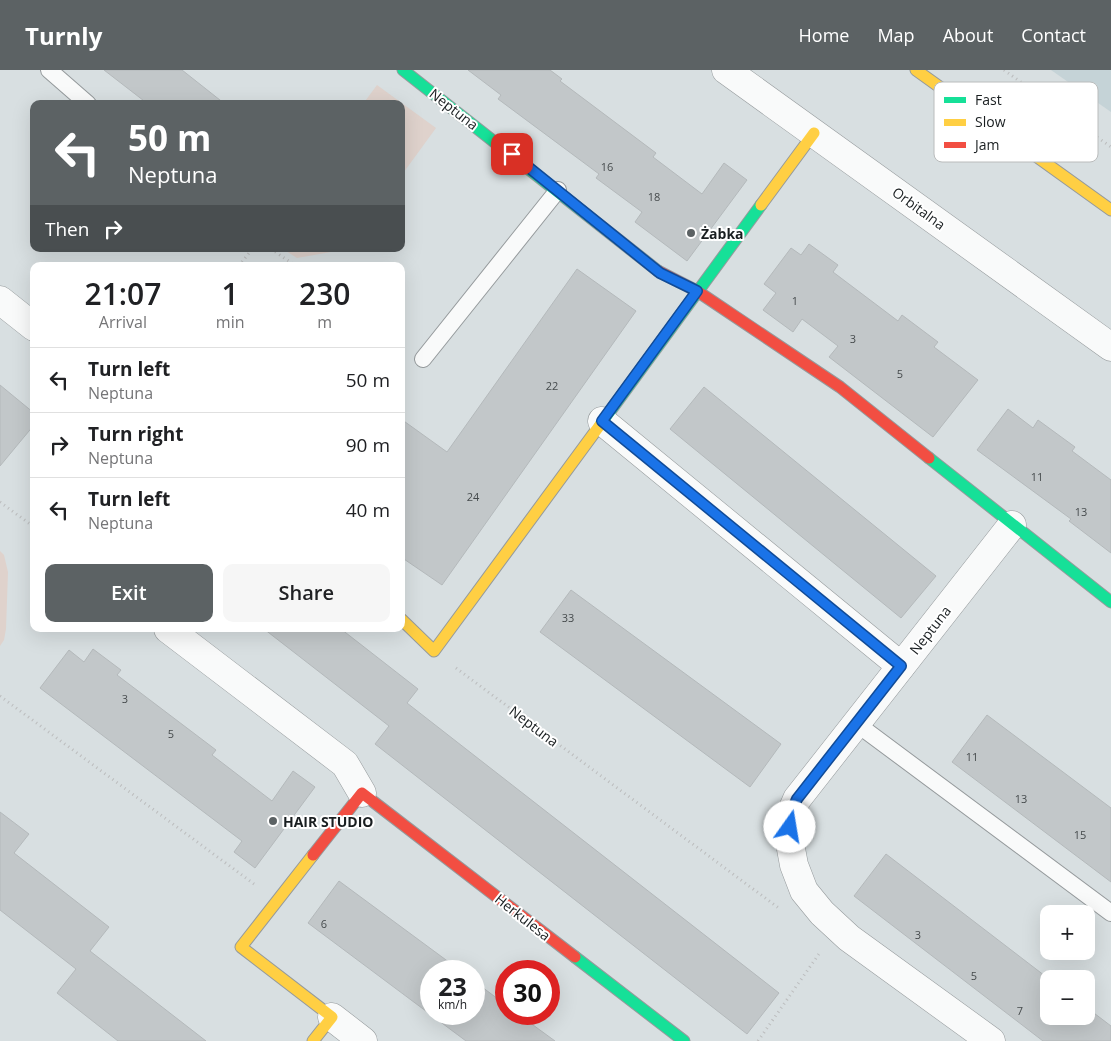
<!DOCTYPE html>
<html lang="en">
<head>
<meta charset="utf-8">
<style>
	:root { --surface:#fff; --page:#f6f6f6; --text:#202124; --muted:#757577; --line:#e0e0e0; --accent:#5c6264 }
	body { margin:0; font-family:"Open Sans",sans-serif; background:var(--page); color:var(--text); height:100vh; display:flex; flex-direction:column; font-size:19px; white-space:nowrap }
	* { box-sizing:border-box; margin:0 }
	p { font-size:16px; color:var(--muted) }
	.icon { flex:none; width:28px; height:28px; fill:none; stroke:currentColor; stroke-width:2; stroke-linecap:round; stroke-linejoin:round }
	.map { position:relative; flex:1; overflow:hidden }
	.panel { position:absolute; left:30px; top:192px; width:375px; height:370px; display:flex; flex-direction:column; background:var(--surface); border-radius:10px; box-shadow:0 5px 20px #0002 }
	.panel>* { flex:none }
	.hud { position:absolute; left:30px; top:30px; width:375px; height:152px; border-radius:10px; box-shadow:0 5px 20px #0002; background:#5c6264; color:#fff; overflow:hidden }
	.tools { position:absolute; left:1040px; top:835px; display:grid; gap:10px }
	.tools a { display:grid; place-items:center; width:55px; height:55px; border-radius:10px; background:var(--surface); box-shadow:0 5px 20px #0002; font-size:25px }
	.speed { position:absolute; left:420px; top:890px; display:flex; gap:10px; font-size:25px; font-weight:700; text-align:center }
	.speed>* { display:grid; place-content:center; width:65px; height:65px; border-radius:50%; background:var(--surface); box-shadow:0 5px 20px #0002; line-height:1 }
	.speed small { font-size:12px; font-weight:400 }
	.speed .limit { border:8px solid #d22; background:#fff; color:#111 }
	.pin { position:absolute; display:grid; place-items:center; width:42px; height:42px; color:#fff; margin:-21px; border-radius:10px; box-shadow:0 2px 8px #0006 }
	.me { position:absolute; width:55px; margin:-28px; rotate:13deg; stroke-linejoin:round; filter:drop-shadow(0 0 4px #0008) }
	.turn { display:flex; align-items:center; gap:18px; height:105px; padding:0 15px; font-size:22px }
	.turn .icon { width:65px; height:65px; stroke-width:2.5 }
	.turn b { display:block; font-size:35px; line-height:42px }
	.then { display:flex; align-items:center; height:48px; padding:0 15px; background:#0003; gap:10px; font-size:19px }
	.eta { display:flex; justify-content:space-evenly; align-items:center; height:85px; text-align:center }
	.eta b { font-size:30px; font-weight:600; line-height:35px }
	.cta { display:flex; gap:10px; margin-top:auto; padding:10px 15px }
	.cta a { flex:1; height:58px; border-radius:10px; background:var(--accent); color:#fff; font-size:20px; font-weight:600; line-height:58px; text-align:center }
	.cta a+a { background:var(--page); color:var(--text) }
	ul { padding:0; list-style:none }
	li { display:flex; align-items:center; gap:15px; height:65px; padding:0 15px; border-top:1px solid var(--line) }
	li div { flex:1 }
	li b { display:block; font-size:19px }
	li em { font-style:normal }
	header { display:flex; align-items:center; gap:30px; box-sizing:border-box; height:70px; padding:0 25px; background:var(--accent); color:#fff }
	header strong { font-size:24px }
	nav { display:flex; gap:28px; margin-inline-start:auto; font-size:18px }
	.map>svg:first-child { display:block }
	.built { fill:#c5d3d7 }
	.green { fill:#dfd2cc }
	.building { fill:#c2c7c9; stroke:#b4b9bb }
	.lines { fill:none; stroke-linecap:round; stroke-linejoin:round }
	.lane-casing { stroke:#959a9c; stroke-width:18 }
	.street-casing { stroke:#959a9c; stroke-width:29 }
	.fast-casing { stroke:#959a9c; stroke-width:13 }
	.slow-casing { stroke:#959a9c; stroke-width:13 }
	.jam-casing { stroke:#959a9c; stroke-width:13 }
	.path { stroke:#bbbcbd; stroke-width:3; stroke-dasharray:1 4; stroke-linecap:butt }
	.lane { stroke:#f9fafa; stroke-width:16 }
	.street { stroke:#f9fafa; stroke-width:28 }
	.fast { stroke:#16e098; stroke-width:11 }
	.slow { stroke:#ffcf43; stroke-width:11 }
	.jam { stroke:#f24e42; stroke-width:11 }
	.route-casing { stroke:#114b97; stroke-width:12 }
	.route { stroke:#1a73e8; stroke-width:9 }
	.poi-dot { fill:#5c6264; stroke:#fff; stroke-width:2 }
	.labels { text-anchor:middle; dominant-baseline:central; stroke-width:4; stroke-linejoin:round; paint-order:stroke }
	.number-label { font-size:11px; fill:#454a4c }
	.street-label { font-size:14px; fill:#191e20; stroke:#fff }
	.poi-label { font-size:14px; font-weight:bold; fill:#191e20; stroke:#fff; text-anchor:start }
	.key { fill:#fff; stroke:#babcbc; stroke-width:1 }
	.key-label { font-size:14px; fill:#191e20 }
</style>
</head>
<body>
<header>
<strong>Turnly</strong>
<nav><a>Home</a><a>Map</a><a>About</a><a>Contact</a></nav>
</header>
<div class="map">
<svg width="1111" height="971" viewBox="0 0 1111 971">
	<rect width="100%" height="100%" fill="#d8dfe1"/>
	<path class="built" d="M1051,0H1111V42Z"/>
	<g class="green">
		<path d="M377,15L436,58L401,106V34H363Z"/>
		<path d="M283,179H348L297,188Z"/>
		<path d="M0,481L4,485L8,502L6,559L4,570L0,576Z"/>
	</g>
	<g class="building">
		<path d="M104,0H182L225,34H148Z"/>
		<path d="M468,0H550L562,9L560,11L656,83L653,87L702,124L724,93L747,110L687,191L635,152L642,142L596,108L599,104L498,29L501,25Z"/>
		<path d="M809,174L838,195L833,202L898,251L902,245L938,272L934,277L978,310L933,367L829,287L838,276L802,249L793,262L763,240L776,223L764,214L791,178L801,185Z"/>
		<path d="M577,199L636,241L442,515L401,487V349L447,382Z"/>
		<path d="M0,315L34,343V355L0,396Z"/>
		<path d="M704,317L936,506L901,548L670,359Z"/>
		<path d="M1008,339L1033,358L1038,350L1075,377L1072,381L1111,410V483L1069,451L1071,449L977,380Z"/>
		<path d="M571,520L781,674L750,717L540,562Z"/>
		<path d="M264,559H341L418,619L407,633L779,923L747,964L375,674L389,656Z"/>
		<path d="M93,579L121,600L117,605L216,680L212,685L272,731L293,701L315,717L255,798L234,782L242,771L40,618L69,580L84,592Z"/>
		<path d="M987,645L1111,738V812L952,692Z"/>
		<path d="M0,742L29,764L14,783L109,857L90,881L206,971H118L57,923L76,899L0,840Z"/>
		<path d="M886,784L1049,909V946H1086V937L1111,956V971H1043L854,826Z"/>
		<path d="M339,811L461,901H431V944H474V911L506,935V944H518L555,971H466L308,853Z"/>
	</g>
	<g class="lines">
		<g class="lane-casing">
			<g id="lane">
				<path d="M49,0L88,34"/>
				<path d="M423,289L558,120"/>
				<path d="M857,654L1111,843"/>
			</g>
		</g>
		<g class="street-casing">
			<g id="street">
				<path d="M726,0L1111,277"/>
				<path d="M0,230L34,257"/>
				<path d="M602,351L901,596"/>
				<path d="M168,559L345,694L362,723"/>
				<path d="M332,947L363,971"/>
				<path d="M991,971L849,868L822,843L804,821L794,795L789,768L790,745L797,729L1012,455"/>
			</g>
		</g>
		<g class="fast-casing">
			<g id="fast">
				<path d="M403,0L658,201"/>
				<path d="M600,355L761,135"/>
				<path d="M929,388L1111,532"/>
				<path d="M575,887L684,971"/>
			</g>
		</g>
		<g class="slow-casing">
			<g id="slow">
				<path d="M916,0L1111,140"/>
				<path d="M761,135L814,63"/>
				<path d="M401,549L434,581L600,355"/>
				<path d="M313,971L332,947L241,877L313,785"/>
			</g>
		</g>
		<g class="jam-casing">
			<g id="jam">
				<path d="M658,201L697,221L840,317L929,388"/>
				<path d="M313,785L362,723L575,887"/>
			</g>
		</g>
		<g class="path">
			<path d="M1004,0L1111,77"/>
			<path d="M271,179L296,196"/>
			<path d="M239,196L252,179"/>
			<path d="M0,432L34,457"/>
			<path d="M456,598L780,839"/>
			<path d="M0,626L254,814"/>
			<path d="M758,971L821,881"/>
		</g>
		<use href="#lane" class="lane"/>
		<use href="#street" class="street"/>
		<use href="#fast" class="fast"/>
		<use href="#slow" class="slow"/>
		<use href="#jam" class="jam"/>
	</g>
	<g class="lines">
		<g class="route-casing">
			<path id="route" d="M512,84L660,203L697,221L602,351L901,596L797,729L790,745V757"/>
		</g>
		<use href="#route" class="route"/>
	</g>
	<g class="poi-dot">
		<circle cx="691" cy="163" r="5"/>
		<circle cx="273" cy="751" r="5"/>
	</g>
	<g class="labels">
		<g class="number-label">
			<text x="607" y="96">16</text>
			<text x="654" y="126">18</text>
			<text x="795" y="230">1</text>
			<text x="853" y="268">3</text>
			<text x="900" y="303">5</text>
			<text x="552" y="315">22</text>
			<text x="1037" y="406">11</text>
			<text x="473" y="426">24</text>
			<text x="1081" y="441">13</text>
			<text x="568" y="547">33</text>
			<text x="125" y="628">3</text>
			<text x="171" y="663">5</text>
			<text x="972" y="686">11</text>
			<text x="1021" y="728">13</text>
			<text x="1080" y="764">15</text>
			<text x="324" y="853">6</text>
			<text x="918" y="864">3</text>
			<text x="974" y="905">5</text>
			<text x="1020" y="940">7</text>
		</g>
		<g class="street-label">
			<text transform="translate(454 39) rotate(38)">Neptuna</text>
			<text transform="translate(919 138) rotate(36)">Orbitalna</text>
			<text transform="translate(930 560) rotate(-52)">Neptuna</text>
			<text transform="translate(534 656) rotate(37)">Neptuna</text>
			<text transform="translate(523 847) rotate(38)">Herkulesa</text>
		</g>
		<g class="poi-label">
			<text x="701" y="163">Żabka</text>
			<text x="283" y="751">HAIR STUDIO</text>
		</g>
	</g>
	<rect x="934" y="12" width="164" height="80" rx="8" class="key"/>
	<rect x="944" y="27" width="22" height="6" fill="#16e098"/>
	<rect x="944" y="49" width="22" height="7" fill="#ffcf43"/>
	<rect x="944" y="72" width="22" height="6" fill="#f24e42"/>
	<g class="key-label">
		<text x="975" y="35">Fast</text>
		<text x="975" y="57">Slow</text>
		<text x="975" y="80">Jam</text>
	</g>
</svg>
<div class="tools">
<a>+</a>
<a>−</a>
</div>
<div class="speed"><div>23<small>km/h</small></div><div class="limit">30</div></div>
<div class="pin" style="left:512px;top:84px;background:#d93025"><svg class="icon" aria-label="arrive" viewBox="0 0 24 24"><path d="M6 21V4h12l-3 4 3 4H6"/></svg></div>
<svg class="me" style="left:790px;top:757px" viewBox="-20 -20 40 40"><circle r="19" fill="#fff"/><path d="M0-13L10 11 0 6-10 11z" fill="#1a73e8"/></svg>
<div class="hud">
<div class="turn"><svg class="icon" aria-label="left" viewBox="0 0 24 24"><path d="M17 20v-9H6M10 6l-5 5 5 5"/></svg><div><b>50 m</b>Neptuna</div></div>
<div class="then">Then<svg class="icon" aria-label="right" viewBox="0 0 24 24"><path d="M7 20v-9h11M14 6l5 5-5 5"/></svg></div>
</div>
<section class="panel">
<div class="eta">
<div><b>21:07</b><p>Arrival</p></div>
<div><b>1</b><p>min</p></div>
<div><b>230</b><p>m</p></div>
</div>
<ul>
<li><svg class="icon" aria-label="left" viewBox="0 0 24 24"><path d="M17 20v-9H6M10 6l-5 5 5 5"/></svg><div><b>Turn left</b><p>Neptuna</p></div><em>50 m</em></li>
<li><svg class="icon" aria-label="right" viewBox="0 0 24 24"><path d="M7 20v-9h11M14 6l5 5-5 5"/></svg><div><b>Turn right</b><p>Neptuna</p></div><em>90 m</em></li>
<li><svg class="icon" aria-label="left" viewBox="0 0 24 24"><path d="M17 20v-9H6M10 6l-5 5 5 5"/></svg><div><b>Turn left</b><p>Neptuna</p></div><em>40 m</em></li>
</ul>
<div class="cta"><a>Exit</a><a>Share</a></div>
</section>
</div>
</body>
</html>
